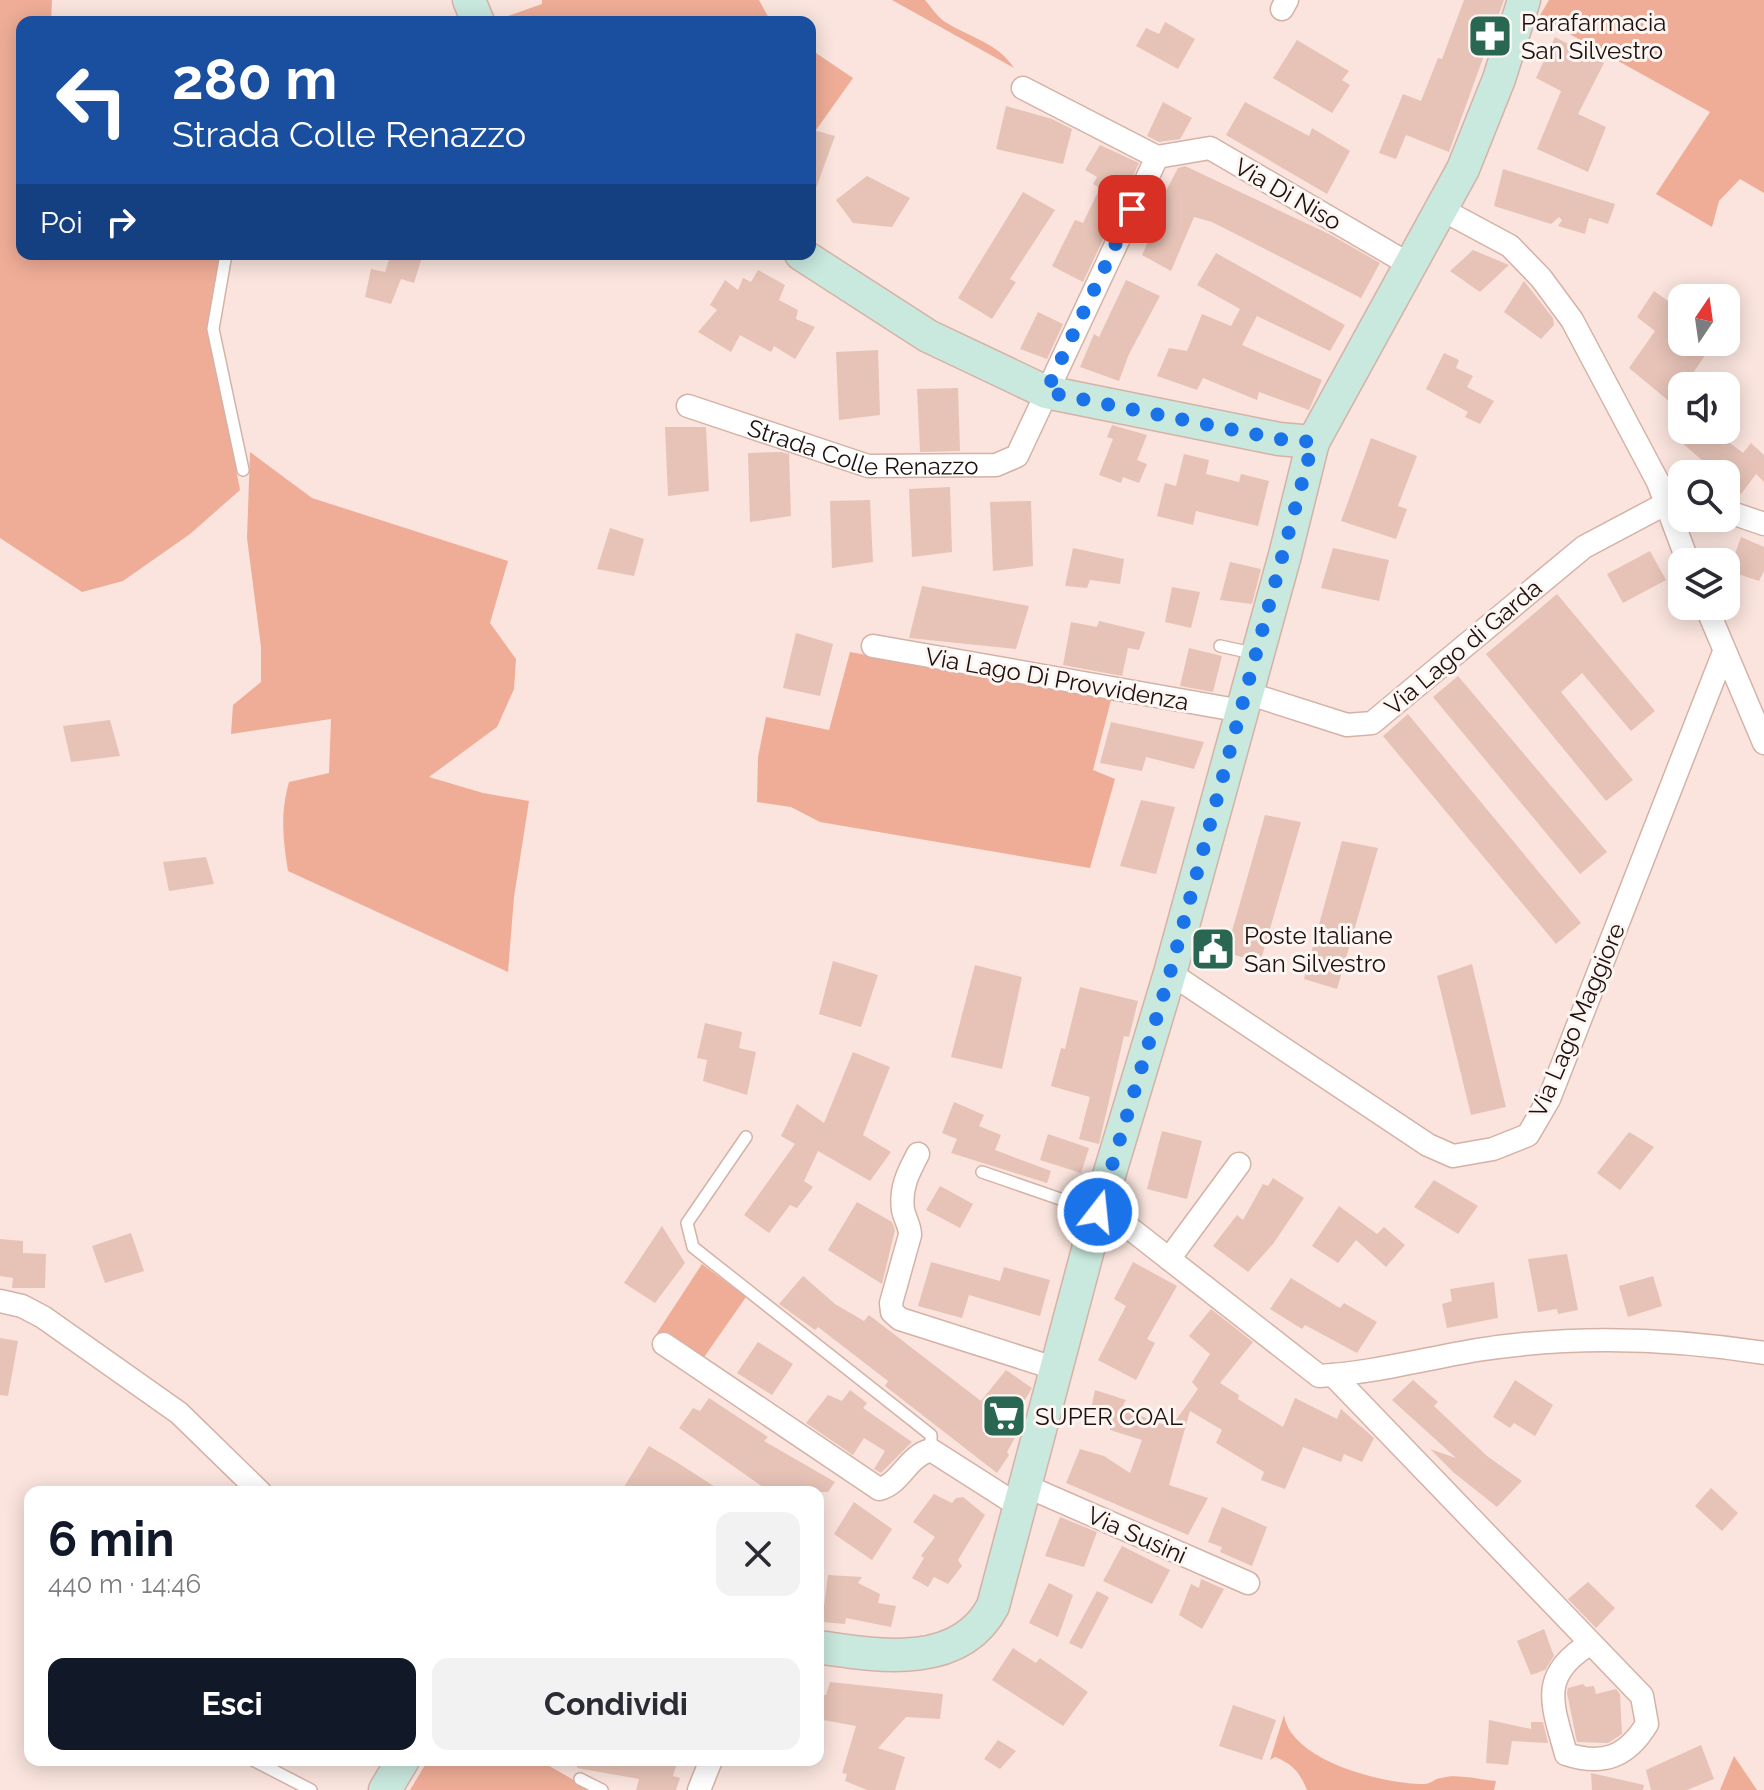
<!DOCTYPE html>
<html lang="it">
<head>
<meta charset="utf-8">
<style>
	:root { --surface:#fff; --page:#f2f2f3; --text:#2b2b33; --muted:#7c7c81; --accent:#111827 }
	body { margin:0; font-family:Raleway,sans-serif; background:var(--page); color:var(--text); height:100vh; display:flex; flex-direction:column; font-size:30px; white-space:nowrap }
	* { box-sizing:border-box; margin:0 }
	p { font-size:26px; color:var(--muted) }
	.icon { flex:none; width:44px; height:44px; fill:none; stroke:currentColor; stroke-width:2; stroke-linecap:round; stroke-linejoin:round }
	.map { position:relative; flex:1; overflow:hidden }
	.details { position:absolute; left:24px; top:1486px; width:800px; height:280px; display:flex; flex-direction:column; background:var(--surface); border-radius:16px; box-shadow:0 4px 20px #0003 }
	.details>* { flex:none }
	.hud { position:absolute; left:16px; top:16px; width:800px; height:244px; border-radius:16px; box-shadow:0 4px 20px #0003; background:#1a4fa0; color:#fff; overflow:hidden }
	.needle { width:52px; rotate:13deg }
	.controls { position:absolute; left:1668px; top:284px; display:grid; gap:16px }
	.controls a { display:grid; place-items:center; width:72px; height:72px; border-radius:16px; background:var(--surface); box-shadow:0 4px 20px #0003; font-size:40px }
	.pin { position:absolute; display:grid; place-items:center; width:68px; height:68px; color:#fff; margin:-34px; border-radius:16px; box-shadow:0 4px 12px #0006 }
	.me { position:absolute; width:88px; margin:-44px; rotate:16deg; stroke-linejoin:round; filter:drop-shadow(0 0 6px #0008) }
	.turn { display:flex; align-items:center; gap:28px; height:168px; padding:0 24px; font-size:36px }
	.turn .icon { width:104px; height:104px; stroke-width:2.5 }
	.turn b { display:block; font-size:56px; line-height:68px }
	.then { display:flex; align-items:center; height:76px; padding:0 24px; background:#0003; gap:16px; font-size:30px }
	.round { display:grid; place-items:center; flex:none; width:84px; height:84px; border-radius:16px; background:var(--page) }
	.headline { display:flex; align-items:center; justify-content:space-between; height:136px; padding:0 24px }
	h1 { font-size:48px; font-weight:700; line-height:60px; color:var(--accent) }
	.button { display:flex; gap:16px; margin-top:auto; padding:16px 24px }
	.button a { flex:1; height:92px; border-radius:16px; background:var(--accent); color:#fff; font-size:32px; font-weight:700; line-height:92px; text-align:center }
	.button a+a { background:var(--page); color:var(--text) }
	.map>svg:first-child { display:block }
	.green { fill:#efad97 }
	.building { fill:#e7c3b7 }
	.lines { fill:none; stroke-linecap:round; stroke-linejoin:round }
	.lane-casing { stroke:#d5b2a6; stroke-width:14 }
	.street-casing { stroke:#d5b2a6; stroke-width:25 }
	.secondary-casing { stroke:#d5b2a6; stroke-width:35 }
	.lane { stroke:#fff; stroke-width:11 }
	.street { stroke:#fff; stroke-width:22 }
	.secondary { stroke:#c9e8de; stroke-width:32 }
	.route { stroke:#1a73e8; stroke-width:14; stroke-dasharray:0 25.2 }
	.labels { text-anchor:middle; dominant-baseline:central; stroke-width:6; stroke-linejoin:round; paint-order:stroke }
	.poi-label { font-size:24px; fill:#1e110d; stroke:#fcf5f2; text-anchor:start }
	.street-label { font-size:24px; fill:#1e110d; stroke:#fcf5f2 }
</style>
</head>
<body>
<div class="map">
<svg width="1764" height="1790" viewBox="0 0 1764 1790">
	<rect width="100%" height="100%" fill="#fae4dd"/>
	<g class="green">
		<path d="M0,0H52L51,22H22V254H221L209,327L240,490L190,534L123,581L82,592L0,538Z"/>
		<path d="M542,0H759L771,22H627L620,16L607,17L605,22H491L542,4Z"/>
		<path d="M892,0H925C932,8 938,18 947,23C971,38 998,43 1014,68Z"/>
		<path d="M1549,0H1764V193L1740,179L1719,201L1712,227L1656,194L1710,112L1539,17Z"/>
		<path d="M810,49L853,78L816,130L810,126Z"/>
		<path d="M250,452L312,498L508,561L490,623L516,659L514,689L497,727L429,777L483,793L529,801L514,897L508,972L288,871C283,839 280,814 289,782L329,773L331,719L231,734L233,705L261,682V647L247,538Z"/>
		<path d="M850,652L1111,700L1093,770L1115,779L1090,868L820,822L791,807L757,802L758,757L766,717L829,730Z"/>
		<path d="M702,1264L746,1297L700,1363L657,1333Z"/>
		<path d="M1284,1715C1291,1761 1383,1784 1424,1784C1431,1784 1434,1779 1441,1778C1457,1773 1480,1780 1496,1781L1494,1790H1307C1300,1773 1293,1764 1275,1757L1270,1760Z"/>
		<path d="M1734,1756L1757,1790H1720Z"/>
		<path d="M428,1760H539L591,1790H410Z"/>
	</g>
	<g class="building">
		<path d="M1464,0H1504L1449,152L1406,135L1396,159L1379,153L1403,94L1421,101L1438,58L1442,59Z"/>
		<path d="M1165,22L1195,39L1178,69L1136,46L1146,28L1159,34Z"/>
		<path d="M1555,37L1604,63L1578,114L1606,127L1588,172L1537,149L1561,91L1536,78Z"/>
		<path d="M1297,40L1349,71L1342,80L1350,85L1332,113L1273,78Z"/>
		<path d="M1163,102L1192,118L1180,139L1159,142L1147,136Z"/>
		<path d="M1245,102L1309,136L1312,128L1350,151L1327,194L1226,135Z"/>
		<path d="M1006,106L1052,119L1072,129L1063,164L996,149Z"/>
		<path d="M810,129L835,136L812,199H810Z"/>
		<path d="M1100,145L1139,163L1083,282L1052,266L1075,220L1083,223L1100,188L1093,184L1097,177L1085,170Z"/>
		<path d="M1185,166L1331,235L1380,263L1361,298L1212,222L1194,217L1171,271L1142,255L1165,204L1160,202L1178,168Z"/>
		<path d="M1503,169L1615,204L1608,224L1589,218L1585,234L1558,226L1562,220L1559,217L1551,224L1494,206Z"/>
		<path d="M867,176L910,198L892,227L853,223L836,200Z"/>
		<path d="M1023,192L1055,210L1010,279L1016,282L992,319L958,298Z"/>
		<path d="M1473,250L1509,265L1480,292L1450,271Z"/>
		<path d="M1216,253L1345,325L1330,351L1257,316L1242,345L1322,380L1309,410L1259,392L1257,400L1203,378L1197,390L1157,376L1169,348L1187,351L1202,314L1231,326L1240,309L1197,285Z"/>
		<path d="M391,254H423L414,283L401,279L391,304L365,297L371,269L385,272Z"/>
		<path d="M758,270L785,285L779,300L798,310L796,319L815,327L795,359L774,346L771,352L740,335L731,352L698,332L717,310L710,305L725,280L738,290L743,278L751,282Z"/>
		<path d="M1126,280L1160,296L1129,354L1119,381L1080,367L1094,334L1099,337Z"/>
		<path d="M1524,281L1553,318L1554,325L1541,339L1504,312Z"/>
		<path d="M1654,291L1682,311V342H1714L1691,376L1694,378L1689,386H1682V396L1675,406L1629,368L1655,331L1637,317Z"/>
		<path d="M1038,312L1063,324L1047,359L1020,349Z"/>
		<path d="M878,350L880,415L839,420L836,352Z"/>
		<path d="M1444,353L1459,360L1456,368L1473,376L1467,387L1494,401L1480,424L1465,417L1468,412L1426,389Z"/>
		<path d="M958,388L960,451L920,452L917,389Z"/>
		<path d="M1112,425L1147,435L1137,460L1147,464L1139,483L1123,477L1121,483L1099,475L1113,439L1107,437Z"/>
		<path d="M665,427H706L709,491L668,496Z"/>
		<path d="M1667,430H1713L1743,453L1751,443L1764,455V482L1756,474L1741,494L1726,481V474H1718Z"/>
		<path d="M1371,438L1417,456L1398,506L1407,509L1396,539L1341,521Z"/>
		<path d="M781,452L789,454L791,516L750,522L748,453Z"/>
		<path d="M1184,454L1209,460L1206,474L1239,482L1241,474L1269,481L1258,526L1196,511L1193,525L1157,516L1165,483L1176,486Z"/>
		<path d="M950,487L952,552L912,557L909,489Z"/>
		<path d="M870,500L873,562L832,568L830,501Z"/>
		<path d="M1031,501L1033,566L993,571L990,502Z"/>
		<path d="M610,528L644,539L634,576L597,569Z"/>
		<path d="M1741,537L1764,547V571L1759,581L1729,571Z"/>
		<path d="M1073,548L1124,559L1120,584L1090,580L1087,588L1065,586Z"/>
		<path d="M1333,548L1389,560L1379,601L1321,588Z"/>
		<path d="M1650,551L1666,580L1623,603L1607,574Z"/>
		<path d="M1230,562L1261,569L1252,604L1220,600Z"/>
		<path d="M922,586L1029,606L1016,649L909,638Z"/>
		<path d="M1172,587L1200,592L1191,628L1165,622Z"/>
		<path d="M1557,594L1655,711L1631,731L1582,673L1561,692L1633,780L1606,801L1486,654Z"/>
		<path d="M1099,621L1145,632L1139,650L1128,648L1122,676L1063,665L1071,622L1097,627Z"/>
		<path d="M796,633L833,644L820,696L783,688Z"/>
		<path d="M1189,648L1222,656L1213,692L1180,686Z"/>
		<path d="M1458,676L1607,852L1580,874L1433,697Z"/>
		<path d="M1408,714L1581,923L1556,944L1383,736Z"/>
		<path d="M110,720L120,756L71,762L63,726Z"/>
		<path d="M1111,722L1204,742L1194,769L1146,757L1142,771L1100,763Z"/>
		<path d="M1141,800L1175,807L1156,874L1120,866Z"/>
		<path d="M1265,815L1301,822L1260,963L1226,952Z"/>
		<path d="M1342,841L1378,848L1337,989L1304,979Z"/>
		<path d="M206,857L214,884L169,891L163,862Z"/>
		<path d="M833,961L878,975L861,1027L819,1014Z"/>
		<path d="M1472,964L1506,1107L1471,1115L1437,976Z"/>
		<path d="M975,965L1022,977L1002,1069L951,1057Z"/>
		<path d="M1080,987L1138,1001L1129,1037L1124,1036L1099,1144L1079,1139L1090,1097L1051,1086L1061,1048L1065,1049Z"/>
		<path d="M705,1023L742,1032L739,1048L756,1052L747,1095L703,1081L707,1060L697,1058Z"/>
		<path d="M853,1052L890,1067L863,1135L891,1152L870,1181L818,1151L804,1181L813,1187L797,1208L790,1205L769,1233L744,1215L795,1144L781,1136L797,1104L824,1123Z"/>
		<path d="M954,1102L984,1115L979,1126L1001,1135L995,1150L1051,1171L1047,1183L951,1153L957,1139L942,1133Z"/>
		<path d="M1162,1131L1202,1141L1187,1199L1147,1189Z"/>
		<path d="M1629,1132L1654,1147L1620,1190L1597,1173Z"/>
		<path d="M1048,1134L1089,1148L1081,1173L1040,1160Z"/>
		<path d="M1273,1178L1304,1198L1273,1244L1248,1272L1213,1246L1237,1215L1243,1220L1263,1184L1268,1186Z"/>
		<path d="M1434,1180L1478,1206L1458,1234L1414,1207Z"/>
		<path d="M940,1186L973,1204L960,1228L926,1210Z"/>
		<path d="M857,1202L892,1222L895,1230L882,1284L828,1250Z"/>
		<path d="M1339,1206L1377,1234L1384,1227L1405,1245L1386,1267L1356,1240L1338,1263L1312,1246Z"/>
		<path d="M662,1226L685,1263L655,1303L624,1283Z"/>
		<path d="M131,1233L144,1271L105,1283L92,1246Z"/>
		<path d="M0,1239L23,1241V1253L46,1254L45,1288H12L13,1278L0,1276Z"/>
		<path d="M1567,1254L1578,1310L1558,1314L1557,1309L1538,1312L1528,1259Z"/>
		<path d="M931,1262L1000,1281L1004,1267L1050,1280L1040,1316L969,1295L962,1318L918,1306Z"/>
		<path d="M1133,1262L1177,1286L1147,1339L1155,1343L1136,1380L1098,1360L1126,1306L1114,1299Z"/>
		<path d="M803,1276L835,1304L864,1321L869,1315L981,1401L1006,1370L1032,1388L1022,1405L1025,1407L1018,1418L1021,1421L1017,1434L1007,1452L1009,1455L997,1473L885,1386L888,1381L818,1327L815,1330L779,1304Z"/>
		<path d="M1653,1276L1662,1306L1628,1317L1619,1286Z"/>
		<path d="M1291,1278L1340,1308L1344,1303L1377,1322L1357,1353L1305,1325L1302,1329L1270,1309Z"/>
		<path d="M1494,1282L1498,1318L1447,1328L1442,1304L1452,1301L1450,1289Z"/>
		<path d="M1211,1309L1253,1342L1220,1383L1239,1395L1238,1399L1283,1427L1295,1398L1337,1419L1341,1409L1374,1438L1362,1462L1344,1454L1341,1462L1303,1447L1285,1489L1261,1480L1264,1472L1216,1443L1222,1430L1190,1411L1169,1485L1208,1498L1188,1535L1066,1483L1080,1449L1104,1456L1130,1473L1142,1440L1110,1430V1424L1089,1418L1095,1390L1126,1400L1123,1405L1136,1410L1135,1414L1171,1427L1198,1389L1192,1382L1210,1354L1189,1336Z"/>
		<path d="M0,1338L18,1341L8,1396L0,1395Z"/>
		<path d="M758,1342L793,1364L772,1395L737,1373Z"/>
		<path d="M1413,1380L1438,1402L1434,1406L1487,1456L1522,1481L1497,1507L1453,1472L1430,1449L1456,1458L1392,1400Z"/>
		<path d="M1515,1380L1553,1405L1535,1436L1514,1423L1510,1428L1493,1417Z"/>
		<path d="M850,1390L867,1403L863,1408L912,1442L881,1473L874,1469L885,1451L864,1438L853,1455L806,1423L828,1395L842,1401Z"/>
		<path d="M709,1398L768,1437L764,1441L835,1482L828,1492H770L679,1428L693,1408L700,1411Z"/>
		<path d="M649,1446L678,1463L723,1492H621Z"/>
		<path d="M1711,1488L1738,1513L1722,1531L1695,1506Z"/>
		<path d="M934,1494L952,1503L956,1498L963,1497L985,1515L958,1560L962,1566L948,1584L934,1577L928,1587L912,1578L924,1558L921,1556L935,1537L913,1522Z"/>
		<path d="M854,1502L892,1529L872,1560L834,1534Z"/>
		<path d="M1222,1507L1267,1527L1252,1566L1220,1552L1222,1547L1208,1542Z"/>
		<path d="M1060,1517L1097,1532L1084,1567L1045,1556Z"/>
		<path d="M1122,1546L1170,1570L1152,1604L1103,1581Z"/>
		<path d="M828,1575L862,1577L858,1583L880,1594L878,1603L896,1606L891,1627L846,1618L845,1624L822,1622Z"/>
		<path d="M1201,1579L1224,1589L1202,1629L1179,1615L1191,1584L1199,1588Z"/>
		<path d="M1588,1582L1615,1608L1596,1628L1568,1599Z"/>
		<path d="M1049,1583L1073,1595L1058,1637L1029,1623Z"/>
		<path d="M1097,1591L1109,1597L1082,1649L1069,1643Z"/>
		<path d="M1544,1629L1554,1656L1545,1670L1531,1675L1517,1641Z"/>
		<path d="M1013,1648L1036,1663L1040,1658L1088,1692L1063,1726L992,1680Z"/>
		<path d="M830,1682L943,1694L940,1719L906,1717L878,1748L905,1757L895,1790H867L845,1781L847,1774L842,1773L856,1726L818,1719V1695H826Z"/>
		<path d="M1583,1684L1586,1687L1594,1686L1596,1694L1616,1689L1620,1694L1622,1734L1608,1743L1577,1742L1567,1693L1568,1688Z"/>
		<path d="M1233,1705L1276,1720L1262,1760L1219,1746Z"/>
		<path d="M1489,1720L1531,1729V1722H1543L1548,1743L1512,1741L1508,1765L1486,1763Z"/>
		<path d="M998,1740L1016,1751L1000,1769L984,1759Z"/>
		<path d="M1701,1745L1714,1779L1687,1790H1651L1646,1770Z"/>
		<path d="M578,1760H678L673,1776L680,1778L676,1790H636L639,1779L577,1768Z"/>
		<path d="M1591,1773L1644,1785L1643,1790H1592Z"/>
	</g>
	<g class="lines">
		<g class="lane-casing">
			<g id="lane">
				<path d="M226,254L213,329L243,470"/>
				<path d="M1220,646L1257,654"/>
				<path d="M746,1137L687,1223L693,1247L931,1435V1450"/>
				<path d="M982,1172L1095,1211"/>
				<path d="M253,1760L311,1790"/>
				<path d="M580,1779L602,1790"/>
			</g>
		</g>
		<g class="street-casing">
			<g id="street">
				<path d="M1282,9L1287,0"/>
				<path d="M1157,157L1210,148L1412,266"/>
				<path d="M1443,210L1510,246L1541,278L1572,320L1658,482L1688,562"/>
				<path id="s1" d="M688,406L868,466L996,465L1017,456L1157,157L1023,88"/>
				<path d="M1726,511L1764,524"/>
				<path d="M1706,606L1764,743"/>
				<path d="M873,646L1242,711"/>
				<path d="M1247,693L1347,725L1372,723L1584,547L1665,504"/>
				<path d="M1170,973L1428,1145L1453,1156L1493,1149L1528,1135L1549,1099L1724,652"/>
				<path d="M918,1154C908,1173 900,1188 903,1210C905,1220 910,1225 910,1235L891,1303L892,1312L900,1319L1057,1369"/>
				<path d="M1098,1212L1127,1226L1319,1376C1373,1373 1424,1359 1477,1350C1572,1335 1669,1338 1764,1353"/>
				<path d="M1169,1259L1239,1164"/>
				<path d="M0,1301L22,1306L43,1317L179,1413L260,1492"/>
				<path d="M664,1344L879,1489C901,1484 907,1456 931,1450L1011,1501L1022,1504"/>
				<path d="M1333,1375L1642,1696L1647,1724C1627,1757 1603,1766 1566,1754C1552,1703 1538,1675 1591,1643"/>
				<path d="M1026,1486L1248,1583"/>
				<path d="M699,1790L711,1760"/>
			</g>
		</g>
		<g class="secondary-casing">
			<g id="secondary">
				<path d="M469,0L478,22"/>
				<path d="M801,254L928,336L1046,392L1279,439L1313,442"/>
				<path d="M818,1647C878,1656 960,1670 993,1606L1098,1212L1170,973L1285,555L1313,442L1463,169L1499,79L1524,0"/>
				<path d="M385,1790L403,1760"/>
			</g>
		</g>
		<use href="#lane" class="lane"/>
		<use href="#street" class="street"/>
		<use href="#secondary" class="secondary"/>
	</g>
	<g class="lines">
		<path class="route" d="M1098,1212L1170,973L1313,442L1279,439L1046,392L1132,209"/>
	</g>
	<defs>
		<g id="pharmacy-square" transform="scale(2.3)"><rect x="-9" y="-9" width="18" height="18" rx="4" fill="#296752" stroke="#fcf5f2"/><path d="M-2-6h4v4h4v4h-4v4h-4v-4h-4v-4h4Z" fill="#fff"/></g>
		<g id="civic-square" transform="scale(2.3)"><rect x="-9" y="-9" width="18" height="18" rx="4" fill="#296752" stroke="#fcf5f2"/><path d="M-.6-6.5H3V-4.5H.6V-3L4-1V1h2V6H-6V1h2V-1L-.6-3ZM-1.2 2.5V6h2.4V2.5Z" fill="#fff"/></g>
		<g id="supermarket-square" transform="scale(2.3)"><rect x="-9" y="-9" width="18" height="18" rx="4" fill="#296752" stroke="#fcf5f2"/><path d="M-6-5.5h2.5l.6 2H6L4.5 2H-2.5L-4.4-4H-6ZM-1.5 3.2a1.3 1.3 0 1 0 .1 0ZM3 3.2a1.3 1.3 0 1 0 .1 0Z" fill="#fff"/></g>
	</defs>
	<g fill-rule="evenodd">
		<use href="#pharmacy-square" x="1490" y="36"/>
		<use href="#civic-square" x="1213" y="949"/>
		<use href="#supermarket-square" x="1004" y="1416"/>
	</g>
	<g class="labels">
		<g class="poi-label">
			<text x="1521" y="22">Parafarmacia<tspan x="1521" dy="28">San Silvestro</tspan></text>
			<text x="1244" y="935">Poste Italiane<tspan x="1244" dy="28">San Silvestro</tspan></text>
			<text x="1035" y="1416">SUPER COAL</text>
		</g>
		<g class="street-label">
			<text transform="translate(1288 194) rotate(30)">Via Di Niso</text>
			<text stroke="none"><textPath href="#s1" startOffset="182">Strada Colle Renazzo</textPath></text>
			<text transform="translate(1463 647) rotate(-40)">Via Lago di Garda</text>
			<text transform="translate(1057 679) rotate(10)">Via Lago Di Provvidenza</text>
			<text transform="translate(1577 1020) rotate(-67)">Via Lago Maggiore</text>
			<text transform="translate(1137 1535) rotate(24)">Via Susini</text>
		</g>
	</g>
</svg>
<div class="controls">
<a><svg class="needle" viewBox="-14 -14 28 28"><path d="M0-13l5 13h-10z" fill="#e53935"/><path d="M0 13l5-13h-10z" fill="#7c7c81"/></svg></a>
<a><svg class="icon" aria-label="sound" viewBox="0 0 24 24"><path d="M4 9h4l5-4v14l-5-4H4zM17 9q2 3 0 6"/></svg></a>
<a><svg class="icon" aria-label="search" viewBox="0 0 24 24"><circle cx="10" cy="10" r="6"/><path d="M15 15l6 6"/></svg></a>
<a><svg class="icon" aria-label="layers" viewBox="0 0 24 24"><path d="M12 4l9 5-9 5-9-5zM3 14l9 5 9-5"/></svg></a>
</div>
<div class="pin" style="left:1132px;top:209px;background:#d93025"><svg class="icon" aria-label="arrive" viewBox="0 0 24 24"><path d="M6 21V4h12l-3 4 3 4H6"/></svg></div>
<svg class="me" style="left:1098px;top:1212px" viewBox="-20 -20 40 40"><circle r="17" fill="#1a73e8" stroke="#fff" stroke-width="3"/><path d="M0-11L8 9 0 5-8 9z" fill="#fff"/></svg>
<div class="hud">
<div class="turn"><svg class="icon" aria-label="left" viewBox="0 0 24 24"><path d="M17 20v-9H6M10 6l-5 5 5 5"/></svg><div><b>280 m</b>Strada Colle Renazzo</div></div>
<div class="then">Poi<svg class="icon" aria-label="right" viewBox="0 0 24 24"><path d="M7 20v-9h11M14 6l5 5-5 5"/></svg></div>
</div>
<section class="details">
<div class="headline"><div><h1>6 min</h1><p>440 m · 14:46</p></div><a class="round"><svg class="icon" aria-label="close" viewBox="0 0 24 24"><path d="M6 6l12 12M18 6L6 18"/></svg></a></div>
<div class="button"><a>Esci</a><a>Condividi</a></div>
</section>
</div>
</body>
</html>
